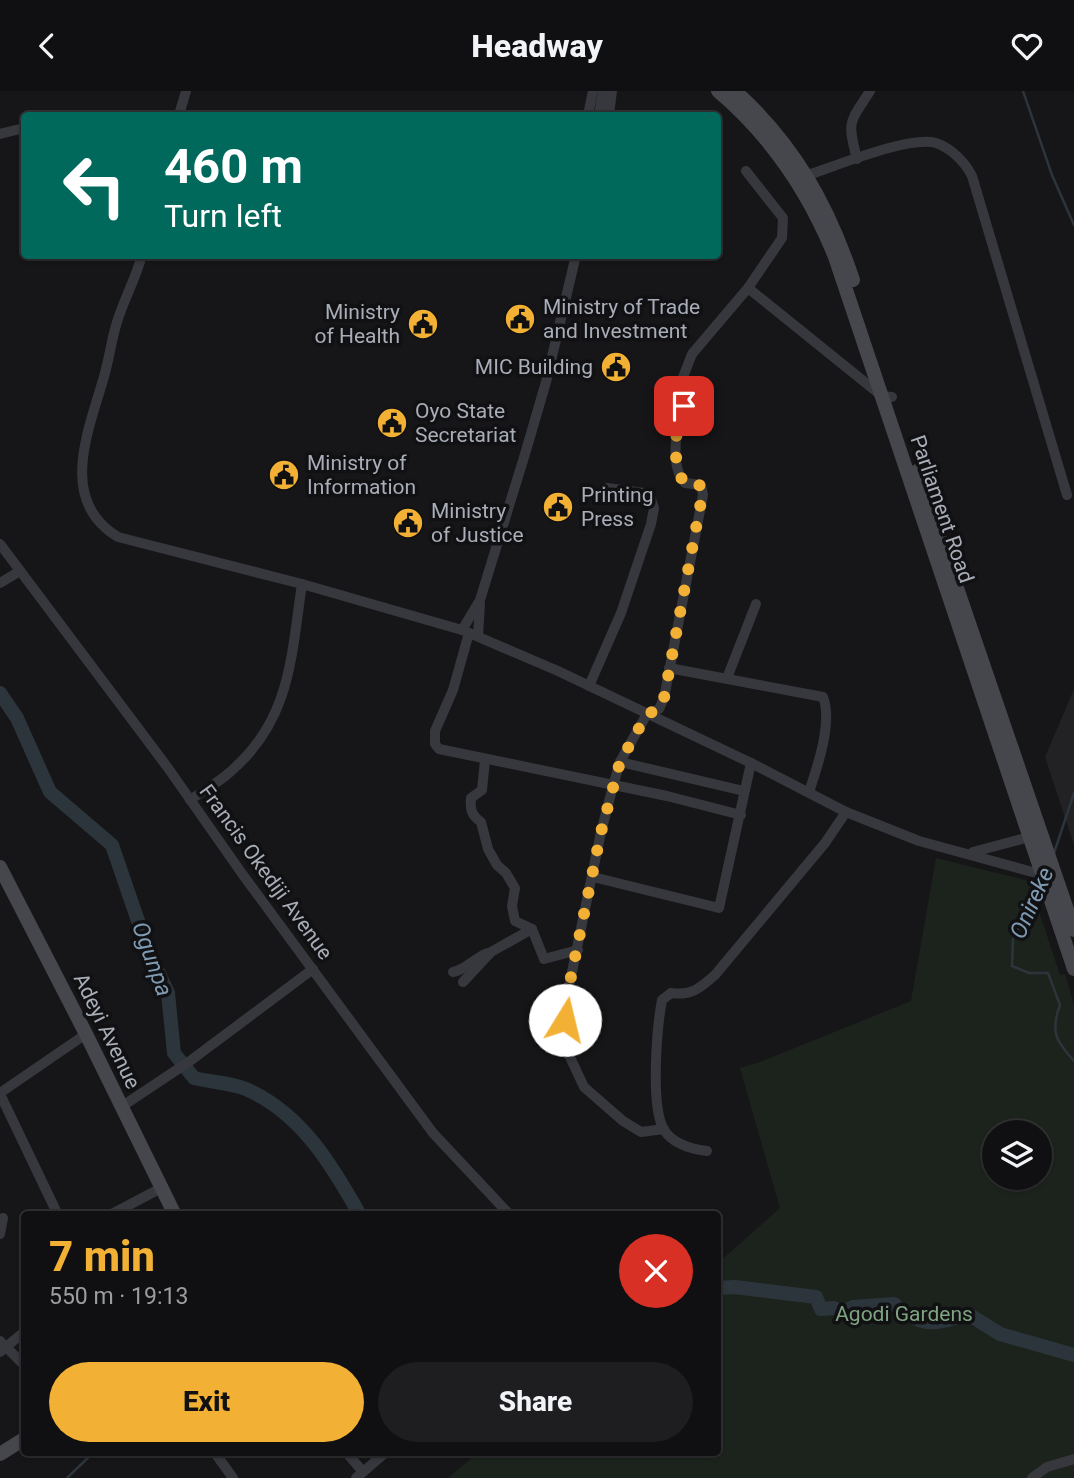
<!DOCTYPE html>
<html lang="en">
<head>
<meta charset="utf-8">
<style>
	:root { --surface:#101012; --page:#1e1e20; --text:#f1f3f6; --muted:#9c9d9f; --line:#303032; --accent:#f2b134 }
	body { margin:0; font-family:Roboto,sans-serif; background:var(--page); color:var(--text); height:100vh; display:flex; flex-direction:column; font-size:26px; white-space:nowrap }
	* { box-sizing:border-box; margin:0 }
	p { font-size:23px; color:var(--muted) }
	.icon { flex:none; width:38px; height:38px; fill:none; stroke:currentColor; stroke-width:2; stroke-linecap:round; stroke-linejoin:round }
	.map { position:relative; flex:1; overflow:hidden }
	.side { position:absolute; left:21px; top:1120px; width:700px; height:245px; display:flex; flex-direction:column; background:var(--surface); border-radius:7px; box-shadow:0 2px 5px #0004,0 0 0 2px var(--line) }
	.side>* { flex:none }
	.top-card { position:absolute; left:21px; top:21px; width:700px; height:147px; border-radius:7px; box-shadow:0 2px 5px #0004,0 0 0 2px var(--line); background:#00695c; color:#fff; overflow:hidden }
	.fabs { position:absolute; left:982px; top:1029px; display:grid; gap:14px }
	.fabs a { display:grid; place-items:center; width:70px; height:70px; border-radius:50%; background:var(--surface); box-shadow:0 2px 5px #0004,0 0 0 2px var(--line); font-size:35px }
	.pin { position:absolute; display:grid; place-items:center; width:60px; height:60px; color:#fff; margin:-30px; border-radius:14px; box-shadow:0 4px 10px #0006 }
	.me { position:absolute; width:77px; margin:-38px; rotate:9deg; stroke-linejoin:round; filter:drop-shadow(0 0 5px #0008) }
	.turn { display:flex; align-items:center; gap:24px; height:147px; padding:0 28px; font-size:32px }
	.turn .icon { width:91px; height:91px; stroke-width:2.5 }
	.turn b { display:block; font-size:49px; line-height:60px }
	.round { display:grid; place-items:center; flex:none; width:74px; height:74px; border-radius:37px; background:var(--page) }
	.overview { display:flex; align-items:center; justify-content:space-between; height:119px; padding:0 28px }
	h1 { font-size:42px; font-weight:800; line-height:52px; color:var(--accent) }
	.cta { display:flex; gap:14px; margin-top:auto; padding:14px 28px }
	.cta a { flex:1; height:80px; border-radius:42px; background:var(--accent); color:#111; font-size:28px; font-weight:800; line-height:80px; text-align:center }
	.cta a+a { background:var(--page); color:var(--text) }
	header { display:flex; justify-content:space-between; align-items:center; height:91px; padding:0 28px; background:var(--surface); font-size:32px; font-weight:800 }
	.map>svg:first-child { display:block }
	.built { fill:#222225 }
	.green { fill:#1c231d; fill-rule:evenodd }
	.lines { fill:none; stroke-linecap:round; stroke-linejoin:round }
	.stream { stroke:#2c353c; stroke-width:2.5 }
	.river { stroke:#2c353c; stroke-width:14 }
	.street { stroke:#37383d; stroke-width:10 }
	.secondary { stroke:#45474d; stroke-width:14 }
	.route { stroke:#f2b134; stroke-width:12; stroke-dasharray:0 21.6 }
	.labels { text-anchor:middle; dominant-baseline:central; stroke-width:7; stroke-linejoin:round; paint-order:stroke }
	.poi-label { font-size:21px; fill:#a8adb8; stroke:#111113; text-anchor:start }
	.street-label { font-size:21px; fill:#a8adb8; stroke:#111113 }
	.park-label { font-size:21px; fill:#7fa381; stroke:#111113 }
	.water-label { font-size:23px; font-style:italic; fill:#7f9bb3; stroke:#111113 }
</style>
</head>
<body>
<header><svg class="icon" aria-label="back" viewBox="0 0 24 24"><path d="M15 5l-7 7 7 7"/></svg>Headway<svg class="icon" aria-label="heart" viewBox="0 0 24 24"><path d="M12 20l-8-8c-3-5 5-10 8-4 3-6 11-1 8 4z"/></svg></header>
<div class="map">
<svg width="1074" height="1387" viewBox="0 0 1074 1387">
	<rect width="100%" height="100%" fill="#161618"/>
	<path class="built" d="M1074,598V754L1045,666Z"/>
	<path class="green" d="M936,767L1029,790L1060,884L1065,883L1074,914V1387H448L477,1362H718V1172L780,1117L740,977L760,971L911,910ZM994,1041H1040V1087H994Z"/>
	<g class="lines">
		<g class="stream">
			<path d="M1023,0L1052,84L1074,134"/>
			<path d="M1053,765L1074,702"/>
			<path d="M1040,793L1013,848L1012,875L1029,882H1048L1060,914C1050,941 1056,950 1074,970"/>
			<path d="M67,1387L93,1362"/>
		</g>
		<g class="river">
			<path d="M0,602L17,627L50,701L112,754L148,859L168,902L174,962L194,987C210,991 231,992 246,998C301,1022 332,1074 360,1124"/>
			<path d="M718,1197L735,1196L816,1206L821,1218L834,1217L842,1221L853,1216L894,1213C923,1238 934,1233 968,1223L1000,1243L1074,1264"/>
		</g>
		<g class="street">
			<path d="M179,24L186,0"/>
			<path d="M588,24L593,0"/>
			<path d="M599,24L603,0"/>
			<path d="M609,24L612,0"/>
			<path d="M0,43L24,37"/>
			<path d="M857,68C847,29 849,33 870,0"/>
			<path d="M808,84C836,75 910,44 936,52C951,57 965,71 972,85L1067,404"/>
			<path d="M142,164C136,187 124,208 117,231C111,250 109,270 103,289C88,341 58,410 118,446L302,493L462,539L558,580L751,672L846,721L919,750L1040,783L1042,781"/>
			<path d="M748,197L882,305L892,306"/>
			<path d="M678,325C664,326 661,309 675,307L692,263L748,197L782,147L783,127L746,80"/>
			<path d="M0,453L168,677L243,784L433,1042L510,1124"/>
			<path d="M0,492L20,480"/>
			<path d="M462,539L480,509L525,363L546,291L576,164"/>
			<path d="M469,542L453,599L435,640V653L439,658L667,705L741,724"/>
			<path d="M478,545L480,513"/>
			<path d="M669,577L823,606C833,631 817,677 809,701"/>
			<path d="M727,587L756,513"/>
			<path d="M589,595L621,522L651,433L654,417L651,408L644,402L607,397"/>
			<path d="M485,669L482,699L471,707C470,718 471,724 481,731L488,758L497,774L506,782L515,797L512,815L515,830L532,838L544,868L578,859"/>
			<path d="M620,671L744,700"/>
			<path d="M190,709C203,700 218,692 230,681C291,629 291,566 302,493"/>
			<path d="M973,761L1033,745"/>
			<path d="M593,786L719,817L751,672"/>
			<path d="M453,881C465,879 475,867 487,862"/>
			<path d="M463,891L491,861L532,838"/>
			<path d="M0,1002L86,943"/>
			<path d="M0,1003L58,1124"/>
			<path d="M121,1016L190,970L313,878"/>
			<path d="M664,1038L641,1041L623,1030L584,996L563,951L567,905L601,741L613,695L620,671L635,644L647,623L659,618L664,607L703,404L701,394L685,392C670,377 677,344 678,325C684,321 685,317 682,311L675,307"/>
			<path d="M707,1060C691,1058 673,1053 664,1039C650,1015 657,936 662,909L671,902C692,905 700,897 715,884L825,752L846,721"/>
			<path d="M110,1124L163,1096"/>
			<path d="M0,1143L3,1127"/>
			<path d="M0,1250L24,1274"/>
			<path d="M0,1261L24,1241"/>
			<path d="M215,1362L233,1387"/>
			<path d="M347,1362L363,1381"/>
			<path d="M356,1387L385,1362"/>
			<path d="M1032,1387L1047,1376L1074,1368"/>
		</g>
		<g class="secondary">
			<path d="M718,0C771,45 809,101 835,166L1074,878"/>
			<path d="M735,0C794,53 828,114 853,189"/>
			<path d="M917,380L1074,839"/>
			<path d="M0,776L86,943L175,1124"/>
			<path d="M0,1363L24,1348"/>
		</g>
	</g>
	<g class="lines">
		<path class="route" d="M565,929L567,905L601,741L620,671L647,623L659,618L664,607L703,400L698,392H685C671,377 677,344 678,325L681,323L684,315"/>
	</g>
	<defs>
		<g id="civic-disc" transform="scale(1.575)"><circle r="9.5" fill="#f2b134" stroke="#111113"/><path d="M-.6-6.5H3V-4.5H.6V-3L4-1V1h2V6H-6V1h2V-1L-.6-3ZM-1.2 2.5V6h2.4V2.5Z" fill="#111"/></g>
	</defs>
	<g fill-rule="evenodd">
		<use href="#civic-disc" x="520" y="228"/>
		<use href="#civic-disc" x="423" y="233"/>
		<use href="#civic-disc" x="616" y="276"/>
		<use href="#civic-disc" x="392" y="332"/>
		<use href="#civic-disc" x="284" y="384"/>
		<use href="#civic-disc" x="558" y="416"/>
		<use href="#civic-disc" x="408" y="432"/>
	</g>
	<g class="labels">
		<g class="poi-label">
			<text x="543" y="216">Ministry of Trade<tspan x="543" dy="24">and Investment</tspan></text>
			<text x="400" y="221" text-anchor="end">Ministry<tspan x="400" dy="24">of Health</tspan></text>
			<text x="593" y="276" text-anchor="end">MIC Building</text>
			<text x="415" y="320">Oyo State<tspan x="415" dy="24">Secretariat</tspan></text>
			<text x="307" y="372">Ministry of<tspan x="307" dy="24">Information</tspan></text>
			<text x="581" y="404">Printing<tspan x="581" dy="24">Press</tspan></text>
			<text x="431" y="420">Ministry<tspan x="431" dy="24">of Justice</tspan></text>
		</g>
		<g class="street-label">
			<text transform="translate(942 418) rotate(71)">Parliament Road</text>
			<text transform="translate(266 781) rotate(54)">Francis Okediji Avenue</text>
			<text transform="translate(107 940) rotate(64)">Adeyi Avenue</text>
		</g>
		<g class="park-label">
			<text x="904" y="1223">Agodi Gardens</text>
		</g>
		<g class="water-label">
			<text transform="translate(1032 812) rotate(-66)">Onireke</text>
			<text transform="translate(152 868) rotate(70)">Ogunpa</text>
		</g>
	</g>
</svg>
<div class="fabs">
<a><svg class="icon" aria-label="layers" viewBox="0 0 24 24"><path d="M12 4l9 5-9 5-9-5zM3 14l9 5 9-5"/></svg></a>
</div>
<div class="pin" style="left:684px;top:315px;background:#d93025"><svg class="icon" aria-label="arrive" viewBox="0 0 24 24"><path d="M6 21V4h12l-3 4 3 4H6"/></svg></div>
<svg class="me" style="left:565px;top:929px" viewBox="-20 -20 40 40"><circle r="19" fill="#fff"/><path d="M0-13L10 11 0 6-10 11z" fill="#f2b134"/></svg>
<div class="top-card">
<div class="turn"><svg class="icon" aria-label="left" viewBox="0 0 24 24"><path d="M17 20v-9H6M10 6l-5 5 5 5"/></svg><div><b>460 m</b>Turn left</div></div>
</div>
<section class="side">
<div class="overview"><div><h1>7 min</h1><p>550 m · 19:13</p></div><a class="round" style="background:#d93025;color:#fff"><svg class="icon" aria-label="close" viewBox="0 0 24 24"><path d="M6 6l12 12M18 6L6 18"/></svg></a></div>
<div class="cta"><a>Exit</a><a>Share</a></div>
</section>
</div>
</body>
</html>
